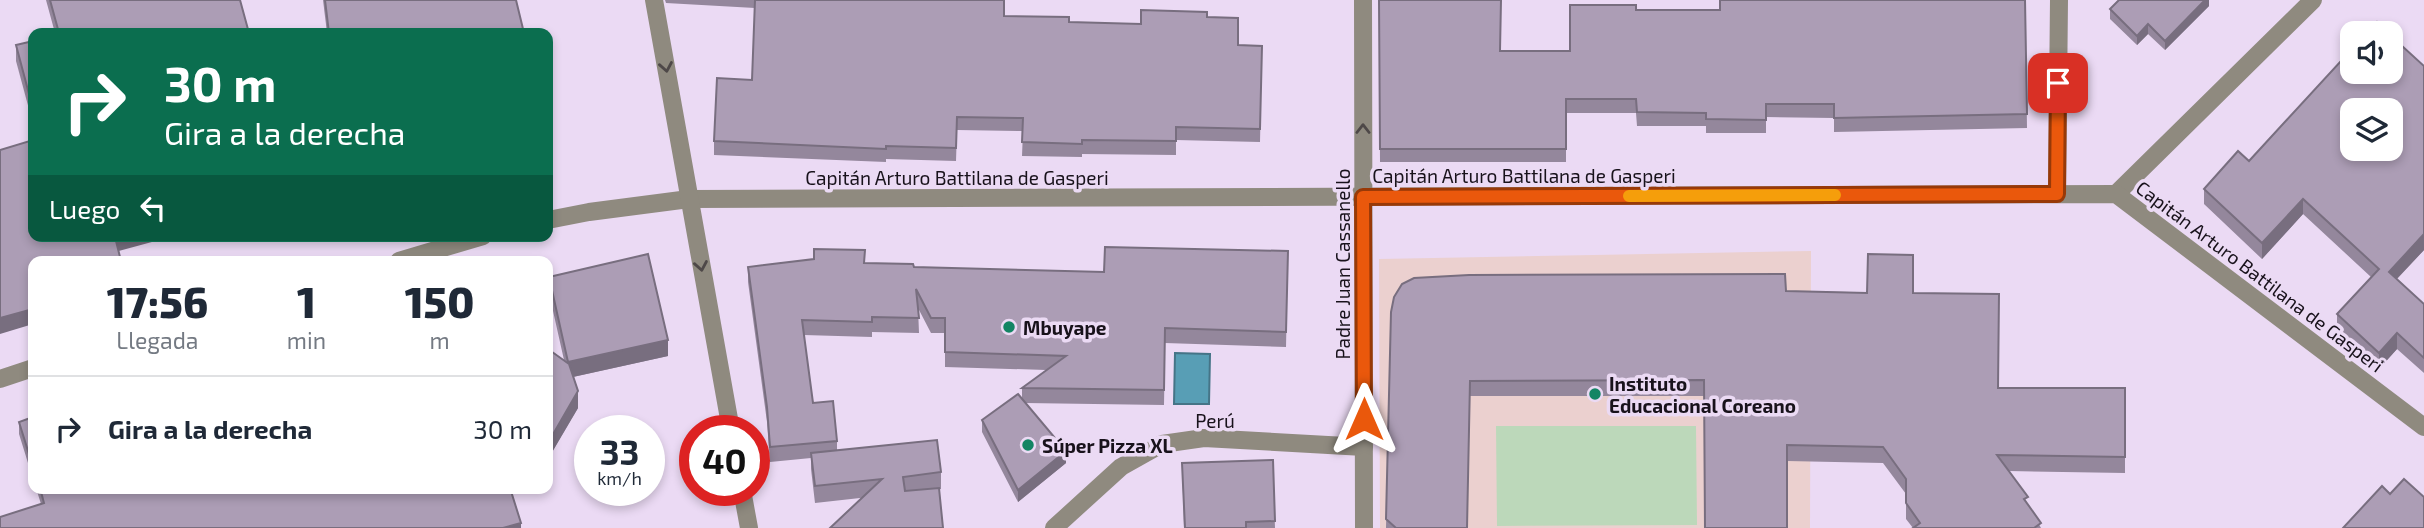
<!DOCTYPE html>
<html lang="es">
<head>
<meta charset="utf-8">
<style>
	:root { --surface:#fff; --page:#f6f6f7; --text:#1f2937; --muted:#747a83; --line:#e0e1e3 }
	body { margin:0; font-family:"Exo 2",sans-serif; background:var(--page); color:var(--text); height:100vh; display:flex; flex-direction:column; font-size:26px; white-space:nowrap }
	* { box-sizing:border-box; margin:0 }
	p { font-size:23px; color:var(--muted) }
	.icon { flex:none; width:38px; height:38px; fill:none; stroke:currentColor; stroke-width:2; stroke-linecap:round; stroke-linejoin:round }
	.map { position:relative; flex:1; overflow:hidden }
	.side { position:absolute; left:28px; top:256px; width:525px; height:238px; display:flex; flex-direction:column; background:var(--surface); border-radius:14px; box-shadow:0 4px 10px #0003 }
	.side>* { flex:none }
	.guide { position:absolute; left:28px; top:28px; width:525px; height:214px; border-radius:14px; box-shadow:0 4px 10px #0003; background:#0b6e4f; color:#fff; overflow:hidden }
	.tools { position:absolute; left:2340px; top:21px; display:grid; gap:14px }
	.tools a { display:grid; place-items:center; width:63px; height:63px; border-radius:14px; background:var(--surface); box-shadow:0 4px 10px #0003; font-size:35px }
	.speed { position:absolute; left:574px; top:415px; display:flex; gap:14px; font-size:35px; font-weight:700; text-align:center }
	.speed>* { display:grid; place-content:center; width:91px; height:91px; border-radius:50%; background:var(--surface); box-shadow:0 4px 10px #0003; line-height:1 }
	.speed small { font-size:18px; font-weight:400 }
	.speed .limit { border:10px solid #d22; background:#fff; color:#111 }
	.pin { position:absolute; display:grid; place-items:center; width:60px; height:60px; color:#fff; margin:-30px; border-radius:14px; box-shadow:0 4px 10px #0006 }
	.me { position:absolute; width:77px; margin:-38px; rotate:0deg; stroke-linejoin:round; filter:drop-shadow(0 0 5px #0008) }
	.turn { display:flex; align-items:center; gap:24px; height:147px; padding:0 21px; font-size:32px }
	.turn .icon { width:91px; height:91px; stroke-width:2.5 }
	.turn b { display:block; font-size:49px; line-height:60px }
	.then { display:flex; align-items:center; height:66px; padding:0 21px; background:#0003; gap:14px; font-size:26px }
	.eta { display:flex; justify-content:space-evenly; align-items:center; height:119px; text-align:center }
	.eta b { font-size:42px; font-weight:800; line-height:49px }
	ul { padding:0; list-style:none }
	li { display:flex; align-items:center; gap:21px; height:105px; padding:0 21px; border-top:2px solid var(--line) }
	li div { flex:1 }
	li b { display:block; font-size:26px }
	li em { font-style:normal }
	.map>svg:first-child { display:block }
	.education { fill:#ebd0cf }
	.green { fill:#bcd8ba }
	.water { fill:#589eb5; stroke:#457487; stroke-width:2 }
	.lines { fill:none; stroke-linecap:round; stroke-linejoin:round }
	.minor { stroke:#8f8a7f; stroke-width:18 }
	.tertiary { stroke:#8f8a7f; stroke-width:18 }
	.wall { fill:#94879c }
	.shaded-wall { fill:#786e7f }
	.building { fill:#ac9db5; stroke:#786e7f; stroke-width:2; fill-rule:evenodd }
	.oneway { stroke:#4e4848 }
	.route-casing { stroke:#983908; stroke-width:18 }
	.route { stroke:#ea580c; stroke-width:12 }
	.slow { stroke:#f59e0b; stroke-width:12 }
	.poi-dot { fill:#138564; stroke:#ebdaf4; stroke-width:2.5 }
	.labels { text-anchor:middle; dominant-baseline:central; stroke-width:7; stroke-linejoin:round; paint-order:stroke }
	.street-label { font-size:19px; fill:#18121b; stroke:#ebdaf4 }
	.poi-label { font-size:19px; font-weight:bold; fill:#18121b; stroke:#ebdaf4; text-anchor:start }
</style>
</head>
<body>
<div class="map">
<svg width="2424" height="528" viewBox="0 0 2424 528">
	<rect width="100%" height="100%" fill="#ebdaf4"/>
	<path class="education" d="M1811,251L1810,528H1380L1379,259Z"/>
	<path class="green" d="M1496,426H1696L1697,525L1497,526Z"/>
	<path class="water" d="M1175,353L1210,354L1209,404H1174Z"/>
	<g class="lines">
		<g class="minor">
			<path d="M2057,194L2059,0"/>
			<path d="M2116,194L2313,0"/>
			<path d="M548,220L589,212L689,199L2116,194L2424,427"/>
			<path d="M399,261L483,236"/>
			<path d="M0,379L33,368"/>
			<path d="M1054,528L1121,467L1162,444L1204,438L1364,447"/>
		</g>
		<g class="tertiary">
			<path d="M654,0L731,430"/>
			<path d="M1363,0L1364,528"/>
			<path d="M742,490L749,528"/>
		</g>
	</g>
	<g class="wall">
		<path d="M46,0H240L249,33H55Z"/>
		<path d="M323,0H516L524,33H327Z"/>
		<path d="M665,0H1004V16L1069,22L1141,24L1207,17L1238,45L1262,46L1260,142L1176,140V155L1082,154V157L1022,156L1023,131L957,130L956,161L886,159V162L714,155V141L752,80L755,8L666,3Z"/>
		<path d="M1379,0L1501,51H1570L1636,10H1720L2025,0L2027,128L1834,132V118L1766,117V133H1706V126H1637L1636,113H1566V162H1380Z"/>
		<path d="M2209,0V6L2165,50L2148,34L2137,45L2110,19V9Z"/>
		<path d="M33,41V124L16,61V45Z"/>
		<path d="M2249,161L2424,250L2397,279L2424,304V373L2397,349L2379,369L2337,329V314L2371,277L2303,214L2262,259L2204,204V189Z"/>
		<path d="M1288,251L1286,347L1165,343L1164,405L1025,403L1066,463L1018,502L982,432V420L1022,399V388L1046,370L945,367V333H931L918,308L919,333L872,332V337L804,335L813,403L837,441V450L941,472V489L815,503L811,469V458L770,462L767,422L748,282V267L865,263L914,267L1104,272Z"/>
		<path d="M549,277L668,356L573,377L578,408L548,459V349L564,360L549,293Z"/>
		<path d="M1786,291L1913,293L1998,388H2125V473L2009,471L2041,528H1913L1906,519V494L1883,463L1787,461L1704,396H1470L1467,528H1386L1391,312Z"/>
		<path d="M33,417V479L19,434V422Z"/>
		<path d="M1273,460L1275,528H1184L1182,463Z"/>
		<path d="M36,488H510L521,528L41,504Z"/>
	</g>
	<g class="shaded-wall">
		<path d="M2205,0H2209V6L2165,50V41Z"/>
		<path d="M2148,24V34L2137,45V36Z"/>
		<path d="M2303,199V214L2262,259V243Z"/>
		<path d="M2424,234V250L2389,287V272Z"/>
		<path d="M118,236H174L115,252V237Z"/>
		<path d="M209,236H227L209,241Z"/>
		<path d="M33,309V324L0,334V318Z"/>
		<path d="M2397,333V349L2379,369V353Z"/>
		<path d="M668,340V356L568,378V362Z"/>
		<path d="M578,391V408L548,459V443Z"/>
		<path d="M1066,451V463L1018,502V490Z"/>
		<path d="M521,523V528H503Z"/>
	</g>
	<g class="building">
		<path d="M50,0H240L249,33H59Z"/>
		<path d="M325,0H516L524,33H329Z"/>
		<path d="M755,0H1004V16L1069,17V22L1141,24V10L1207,12V17L1238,18V45L1262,46L1260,129L1176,127V141L1082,140V144L1022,142L1023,118L957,117L956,148L886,146V149L714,141L717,78L752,80Z"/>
		<path d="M1379,0H1501L1500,51H1570V5H1636V10H1720V0H2025L2027,114L1834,118V104H1766V120L1706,119V113L1637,112L1636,99H1566V149H1380Z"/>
		<path d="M2119,0H2205L2165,41L2148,24L2137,36L2110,9Z"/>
		<path d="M2377,22L2388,33H2367Z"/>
		<path d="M2390,35L2424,66V234L2389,272L2424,304V358L2397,333L2379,353L2337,314L2379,269L2303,199L2262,243L2204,189L2238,151L2249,161L2352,49V72H2390ZM2352,110H2390V149H2352Z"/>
		<path d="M33,41V109L16,45Z"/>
		<path d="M33,140V236H118L115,237L121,261H33V309L0,318V150Z"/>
		<path d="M1105,247L1288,251L1286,332L1165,328L1164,390L1022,388L1066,356L945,352V318H931L916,289L919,318L872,317V322L802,320L813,403L833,401L837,441L770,447L767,407L748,267L814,259V249L865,250L864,263L913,264L914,267L1104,272Z"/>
		<path d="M648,254L668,340L568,362L549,277Z"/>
		<path d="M1868,254L1913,255V293L1999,294L1998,388H2125V457L1997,455L2028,497L2024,499L2041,523L2034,528H1913L1920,523L1906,503V479L1883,447L1787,445V528H1705L1704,380L1470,381L1467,528H1396L1386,519L1391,312L1394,297L1402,284L1414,278L1469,275L1785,274L1786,291L1867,293Z"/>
		<path d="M548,349L569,364L578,391L548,443Z"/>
		<path d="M1018,394L1066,451L1018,490L982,420Z"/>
		<path d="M33,417V467L19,422Z"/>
		<path d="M937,440L941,472L903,477L905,491L939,488L943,528H830L882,479L815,486L811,453Z"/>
		<path d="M1273,460L1275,521L1246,522V528H1185L1182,463Z"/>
		<path d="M2404,479L2424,497V528H2343L2382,486L2390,494Z"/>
		<path d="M40,488H510L521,523L503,528H0V517L44,503Z"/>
	</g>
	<defs><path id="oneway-chevron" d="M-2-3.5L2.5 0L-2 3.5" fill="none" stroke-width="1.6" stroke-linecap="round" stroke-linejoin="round" transform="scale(1.75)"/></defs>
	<g class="oneway">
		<use href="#oneway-chevron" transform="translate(666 67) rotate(80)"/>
		<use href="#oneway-chevron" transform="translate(1363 129) rotate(-90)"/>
		<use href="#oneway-chevron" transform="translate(701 266) rotate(80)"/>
	</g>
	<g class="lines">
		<g class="route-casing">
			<path id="route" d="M1364,419L1363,197L2057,194L2058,83"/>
		</g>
		<use href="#route" class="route"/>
		<path class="slow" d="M1629,196L1835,195"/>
	</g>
	<g class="poi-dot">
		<circle cx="1009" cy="327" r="7"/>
		<circle cx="1595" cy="394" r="7"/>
		<circle cx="1028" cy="445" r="7"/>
	</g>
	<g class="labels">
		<g class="street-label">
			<text x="1524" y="175">Capitán Arturo Battilana de Gasperi</text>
			<text x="957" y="177">Capitán Arturo Battilana de Gasperi</text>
			<text transform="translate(1342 264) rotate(-90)">Padre Juan Cassanello</text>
			<text transform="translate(2260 276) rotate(37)">Capitán Arturo Battilana de Gasperi</text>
			<text x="1215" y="420">Perú</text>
		</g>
		<g class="poi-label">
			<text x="1023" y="327">Mbuyape</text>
			<text x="1609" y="383">Instituto<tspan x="1609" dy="22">Educacional Coreano</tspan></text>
			<text x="1042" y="445">Súper Pizza XL</text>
		</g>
	</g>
</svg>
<div class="tools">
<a><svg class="icon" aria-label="sound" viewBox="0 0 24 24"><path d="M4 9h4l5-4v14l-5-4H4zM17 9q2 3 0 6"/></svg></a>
<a><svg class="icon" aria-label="layers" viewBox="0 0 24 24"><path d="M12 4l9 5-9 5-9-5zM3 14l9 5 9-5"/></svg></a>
</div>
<div class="speed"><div>33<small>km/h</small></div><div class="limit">40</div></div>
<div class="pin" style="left:2058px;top:83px;background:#d93025"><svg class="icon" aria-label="arrive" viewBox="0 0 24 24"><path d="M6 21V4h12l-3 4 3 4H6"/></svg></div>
<svg class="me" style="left:1364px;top:419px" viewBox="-20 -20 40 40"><path d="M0-17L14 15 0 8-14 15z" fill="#ea580c" stroke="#fff" stroke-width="4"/></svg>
<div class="guide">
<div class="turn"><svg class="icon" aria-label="right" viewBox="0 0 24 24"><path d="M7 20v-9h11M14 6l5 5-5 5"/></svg><div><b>30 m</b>Gira a la derecha</div></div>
<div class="then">Luego<svg class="icon" aria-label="left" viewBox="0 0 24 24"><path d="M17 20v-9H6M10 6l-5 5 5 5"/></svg></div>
</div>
<section class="side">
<div class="eta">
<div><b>17:56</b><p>Llegada</p></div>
<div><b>1</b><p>min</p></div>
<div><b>150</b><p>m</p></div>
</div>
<ul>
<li><svg class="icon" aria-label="right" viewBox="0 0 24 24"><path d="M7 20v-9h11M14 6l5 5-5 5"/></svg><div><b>Gira a la derecha</b></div><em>30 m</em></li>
</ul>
</section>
</div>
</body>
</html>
